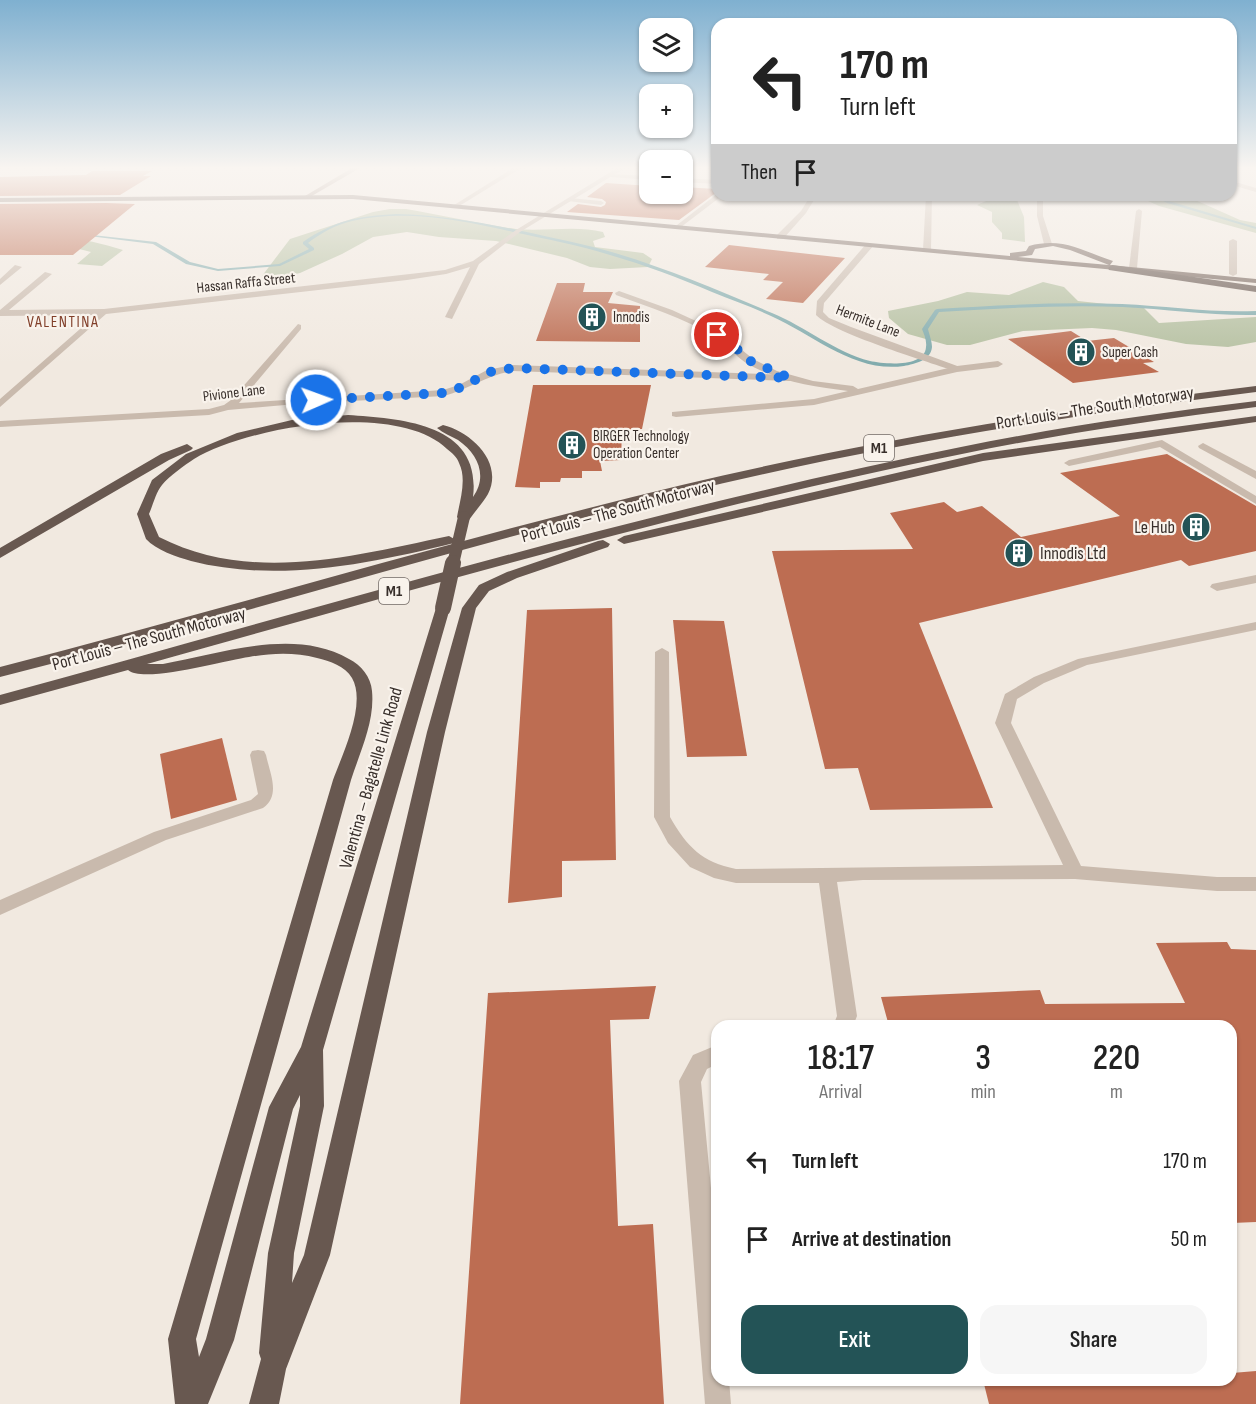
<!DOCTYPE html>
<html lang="en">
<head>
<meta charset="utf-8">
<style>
	:root { --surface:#fff; --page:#f6f6f6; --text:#222; --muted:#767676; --accent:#235356 }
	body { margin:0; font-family:"Sofia Sans Condensed",sans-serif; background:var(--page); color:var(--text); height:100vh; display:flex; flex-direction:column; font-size:22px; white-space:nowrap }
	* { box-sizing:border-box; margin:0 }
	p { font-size:20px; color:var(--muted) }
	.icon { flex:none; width:33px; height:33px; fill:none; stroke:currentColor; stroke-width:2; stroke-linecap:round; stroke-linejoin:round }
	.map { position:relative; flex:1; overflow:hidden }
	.drawer { position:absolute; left:711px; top:1020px; width:526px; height:366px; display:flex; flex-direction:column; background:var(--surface); border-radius:18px; box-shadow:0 2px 4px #0004 }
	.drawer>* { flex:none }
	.banner { position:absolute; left:711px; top:18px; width:526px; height:183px; border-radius:18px; box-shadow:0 2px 4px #0004; background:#fff; color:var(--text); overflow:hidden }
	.fabs { position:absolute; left:639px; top:18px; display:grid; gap:12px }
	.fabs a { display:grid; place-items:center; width:54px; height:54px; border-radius:12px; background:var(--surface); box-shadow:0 2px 4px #0004; font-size:30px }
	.pin { position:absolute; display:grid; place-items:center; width:51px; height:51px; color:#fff; margin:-26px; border:3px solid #fff; border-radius:50%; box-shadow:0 2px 6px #0007 }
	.me { position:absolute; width:66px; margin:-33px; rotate:88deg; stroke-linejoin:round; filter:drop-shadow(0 0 4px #0008) }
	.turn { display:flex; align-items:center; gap:21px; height:126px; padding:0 30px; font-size:27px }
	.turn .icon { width:78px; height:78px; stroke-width:2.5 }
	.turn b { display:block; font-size:42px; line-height:51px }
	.then { display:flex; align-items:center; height:57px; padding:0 30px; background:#0003; gap:12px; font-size:22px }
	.eta { display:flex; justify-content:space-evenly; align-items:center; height:102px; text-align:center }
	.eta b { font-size:36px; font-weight:600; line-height:42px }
	.button { display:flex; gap:12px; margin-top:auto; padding:12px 30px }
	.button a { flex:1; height:69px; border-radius:18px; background:var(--accent); color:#fff; font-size:24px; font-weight:600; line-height:69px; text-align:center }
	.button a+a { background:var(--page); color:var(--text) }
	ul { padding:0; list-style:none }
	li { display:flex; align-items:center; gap:18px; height:78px; padding:0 30px }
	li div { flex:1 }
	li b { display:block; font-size:22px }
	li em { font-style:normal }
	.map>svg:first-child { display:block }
	.green { fill:#b5c0a1 }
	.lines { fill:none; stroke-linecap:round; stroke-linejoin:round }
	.stream { fill:#81abad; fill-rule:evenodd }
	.building { fill:#bd6d52 }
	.service { fill:#c9baad; fill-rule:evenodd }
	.minor { fill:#c9baad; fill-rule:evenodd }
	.secondary { fill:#9d897e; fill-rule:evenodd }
	.primary { fill:#78665d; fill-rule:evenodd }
	.trunk { fill:#685850; fill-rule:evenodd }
	.trunk-bridge-far1 { stroke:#685850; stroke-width:12 }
	.trunk-bridge { stroke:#685850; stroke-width:16 }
	.route { stroke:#1a73e8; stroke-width:10; stroke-dasharray:0 18 }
	.labels { text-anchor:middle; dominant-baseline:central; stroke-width:4.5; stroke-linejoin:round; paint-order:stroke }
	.far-street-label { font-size:15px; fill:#382f2b; stroke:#f9f3ec }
	.far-poi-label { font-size:15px; fill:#382f2b; stroke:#f9f3ec; text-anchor:start }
	.far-neighbourhood-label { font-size:16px; letter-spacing:1.5px; fill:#813f2a; stroke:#f9f3ec }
	.shield { fill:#f9f3ec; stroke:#726a65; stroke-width:1.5 }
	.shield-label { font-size:16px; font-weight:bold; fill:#382f2b }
	.street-label { font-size:18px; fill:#382f2b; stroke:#f9f3ec }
	.poi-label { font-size:18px; fill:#382f2b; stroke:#f9f3ec; text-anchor:end }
</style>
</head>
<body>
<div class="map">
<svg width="1256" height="1404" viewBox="0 0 1256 1404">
	<rect width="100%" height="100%" fill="#f1e9e0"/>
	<g class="green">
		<path d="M983,195H1015L1024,217L1025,242L1002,239V233L992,222V212L977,205L986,201Z"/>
		<path d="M1135,195H1184L1240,220L1256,223V233L1159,206Z"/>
		<path d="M390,209H406C442,215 479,224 516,229C545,232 575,225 603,232L605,237L593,241L595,247L643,253L652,259L648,267L610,269L590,267L567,258L496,241L439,237L407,232L373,237L342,254L300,273L282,277L262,276L290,239L373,212Z"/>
		<path d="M0,229C42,233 82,237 123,250L102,266L77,264L91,252Z"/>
		<path d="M1043,282L1064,287L1078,301L1144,308L1159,323L1256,317V342L1228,347L1186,344L1116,330L1092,328L1023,331L970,345H947L908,334L889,318L888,311L938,301L967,292L1009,295Z"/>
	</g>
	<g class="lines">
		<g class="stream">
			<path d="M1152,195H1157L1169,201L1256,227V229L1167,203Z"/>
			<path d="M396,214C439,215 480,222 522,231C553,238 585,244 615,253C668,269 721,291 772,313C806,327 835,352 870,361C884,364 925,368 926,347C927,341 924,334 922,329L935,310L937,309C999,305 1060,302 1122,304C1167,306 1211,313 1256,311V315C1211,316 1167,309 1123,307C1061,305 1000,308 939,312L928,329C929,334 932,341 932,347C931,360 915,364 904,366C854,373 814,335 771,316C752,307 732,300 712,292C679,278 645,265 610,255C579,245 546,239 513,232C461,220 405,209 352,221C335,225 321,233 308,243L314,248V250L280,266L218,271L186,264L153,244L81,235L83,234L156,242L190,262L218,269L279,264L309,249L303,244V242C335,220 359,216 396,214Z"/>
		</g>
	</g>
	<g class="building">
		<path d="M92,171H152L143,176H151L120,195L0,196V177L86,175Z"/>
		<path d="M606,183L650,186V194H682V187L717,189V192L679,220L567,212L578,204L601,207L605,205L606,202L602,199L587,197Z"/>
		<path d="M106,203L135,204L73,255H0V204Z"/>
		<path d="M729,245L845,258L803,303L766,299L783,282L763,280L769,274L705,267Z"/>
		<path d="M557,283H585L583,292H613L608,303L640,306V342L536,341Z"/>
		<path d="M1071,331L1087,341L1114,338L1154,362L1143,363L1159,372L1073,383L1008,339Z"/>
		<path d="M533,385H651L642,429L622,430L621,460L600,461L602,471H582V478H561L560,482H540V488L515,487Z"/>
		<path d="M1167,454L1256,506V551L1189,566L1181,560L919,623L993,808L870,810L858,768L825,769L772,551L913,549L890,513L944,502L957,512L982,506L1021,537L1120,516L1060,473Z"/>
		<path d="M612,608L616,860L562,861V897L508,903L527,610Z"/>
		<path d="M673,620L724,621L747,756L687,757Z"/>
		<path d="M222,738L237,800L171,819L160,754Z"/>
		<path d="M1227,942L1231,949L1256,950V1222L1232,1223V1026H889L881,997L1040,990L1045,1004L1185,1003L1156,943Z"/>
		<path d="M656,986L649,1019L610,1020L618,1226L653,1224L664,1404H460L488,993Z"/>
		<path d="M1256,1371V1404H989L983,1380H1232V1373Z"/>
	</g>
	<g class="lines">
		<g class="service">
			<path d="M609,174L650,176V180L611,177Z"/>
			<path d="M682,178L717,180V184L682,182Z"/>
			<path d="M717,194L723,195L681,227H677V225Z"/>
			<path d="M1037,195H1043V216L1052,244L1048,246L1044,244L1037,216Z"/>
			<path d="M570,198L601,201L604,203L601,205L568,201Z"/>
			<path d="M619,291L672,310L709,327L725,336L753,359L777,371L813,381L853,386L858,389L957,366L998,361L1003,364L998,367L957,372L814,405L676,417L672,416V412L814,399L848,391C813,387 777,381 746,363C734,355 726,343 714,336C683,318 649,307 616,295L615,293Z"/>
			<path d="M1162,440L1256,496V504L1160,447L1069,466L1064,463L1069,460Z"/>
			<path d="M1203,443L1256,471V479L1199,448L1198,446Z"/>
			<path d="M1256,575V583L1217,591L1210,587L1212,584Z"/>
			<path d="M1256,622V630L1087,665L1044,683L1017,699L1011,723L1081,866L1217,877H1256V891H1217L1075,879L863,880L837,882L857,1016L853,1026H833L837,1016L819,883H736L714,878L690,867L668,843L654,817L655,652L662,648L669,652L670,817C687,847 702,862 736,869L1063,865L995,723L1005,694L1034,677L1078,659Z"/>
			<path d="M258,750L264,751L266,755C270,774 281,795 263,808L166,840L0,915V900L154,832L251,800L258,794L250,755L252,751Z"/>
			<path d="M717,1045V1064L707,1069L701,1082L717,1252V1380H729L731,1404H705L679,1081L693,1055Z"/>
		</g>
		<g class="minor">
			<path d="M513,168H521L456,208L451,207Z"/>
			<path d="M617,168H625L520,232L479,264L452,319L445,317L470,267L446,274L407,280L106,314L0,407V399L96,315L0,316V310L45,272L52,274L9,310L104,309L445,270L473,261L516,230Z"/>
			<path d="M1232,181L1256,188V192L1232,185Z"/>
			<path d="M811,195H817L806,213L783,239H777V235L801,211Z"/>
			<path d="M926,195H932L931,250L927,252L923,250Z"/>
			<path d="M1139,209L1142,211L1137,268L1133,270L1129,268L1136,211Z"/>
			<path d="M1233,239L1237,241V274L1233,276L1229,274V241Z"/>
			<path d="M867,243L874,245L824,303L823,312L829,318L851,327L960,367V371H954C924,360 835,334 816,315L817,301Z"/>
			<path d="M15,265L22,267L0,285V279Z"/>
			<path d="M298,324L301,325V329L239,403L443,390L459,385L487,370L513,365L790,375L795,378L790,381L513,371C487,375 469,389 444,396L296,404L228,410L209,415L0,427V421L209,409L224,405L231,400Z"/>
		</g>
		<path class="secondary" d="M352,168H360L310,197L305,196Z"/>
		<path class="primary" d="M353,195L1010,256V253L1026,251L1029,246C1063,237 1082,251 1113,261L1110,265L1256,279V283L353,199L0,202V198ZM1053,246L1070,250L1109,265L1018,257L1032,255L1035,249Z"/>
		<g class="trunk">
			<path d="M1112,265L1256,286V292L1109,270L1108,268Z"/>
			<path d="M1256,386V392C1063,416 871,447 682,493C453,548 228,619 0,677V667C228,608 453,540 682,485C871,440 1063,409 1256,386Z"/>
			<path d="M1256,401V407C1157,420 1059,434 962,454C687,509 417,589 147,664H163C221,654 293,627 349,659C361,665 371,677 372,691C375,721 360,752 351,780L196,1339L199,1357L206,1339L269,1107L301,1047L436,608L443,604L450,608L323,1050L324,1106L294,1253L292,1283L304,1255L427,732L462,608L479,585L507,572L598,541L603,540L610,544L608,547L517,578L489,591L476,608L445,732L330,1255L286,1369L279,1404H249L261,1359L259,1353L268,1253L300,1106V1095L293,1109L234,1340L208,1404H175L168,1339L333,780C342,755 367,704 352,678C345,666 330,661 317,658C295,652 271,653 249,657C226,660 143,684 128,670L0,705V695C319,608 637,512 961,447C1059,427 1157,413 1256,401Z"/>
			<path d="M348,415C402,419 482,423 473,497C488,476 478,454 458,440C451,436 443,433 437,428L443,425C471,432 504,462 488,494C483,503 475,511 469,520H459L457,517C460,500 467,479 459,463C457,457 452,453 447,449C398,401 249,426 194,459C185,465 169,476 162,485C156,492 153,505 149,514L159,537C251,584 353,556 449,536L456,540L454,543C369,564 277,583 191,561C177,557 156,550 146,539L137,514L152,480L186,454L237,433L292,420Z"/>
			<path d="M1256,416V422L983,461L624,544L617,540L624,536L983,453Z"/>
			<path d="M187,444L193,448L191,450L169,460L0,558V548L161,454Z"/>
		</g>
		<path class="trunk-bridge-far1" d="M453,564L464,517"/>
		<path class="trunk-bridge" d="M443,608L453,563"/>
	</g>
	<linearGradient id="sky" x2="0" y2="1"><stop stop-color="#7fb0d0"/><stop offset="0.46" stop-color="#f9f5f1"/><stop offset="1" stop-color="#f9f5f1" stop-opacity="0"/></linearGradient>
	<rect width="1256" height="365" fill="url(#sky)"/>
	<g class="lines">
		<path class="route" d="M316,400L444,393L462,387L490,372L513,368L790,378L748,360L731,343L717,335"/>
	</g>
	<defs>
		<g id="building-disc" transform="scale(1.5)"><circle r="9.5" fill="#235356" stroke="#f9f3ec"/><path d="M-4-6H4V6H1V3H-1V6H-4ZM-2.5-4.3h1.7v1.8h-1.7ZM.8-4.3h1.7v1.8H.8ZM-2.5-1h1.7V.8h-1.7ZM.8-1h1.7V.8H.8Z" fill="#fff"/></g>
	</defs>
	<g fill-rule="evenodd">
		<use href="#building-disc" x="592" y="317"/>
		<use href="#building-disc" x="1081" y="352"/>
		<use href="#building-disc" x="572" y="445"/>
		<use href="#building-disc" x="1196" y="527"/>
		<use href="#building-disc" x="1019" y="553"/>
	</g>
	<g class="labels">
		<g class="far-street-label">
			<text transform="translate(246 283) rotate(-6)">Hassan Raffa Street</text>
			<text transform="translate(868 321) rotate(21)">Hermite Lane</text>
			<text transform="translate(234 393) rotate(-7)">Pivione Lane</text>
		</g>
		<g class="far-poi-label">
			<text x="613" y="317">Innodis</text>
			<text x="1102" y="352">Super Cash</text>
			<text x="593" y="436">BIRGER Technology<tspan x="593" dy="17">Operation Center</tspan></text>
		</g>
		<g class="far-neighbourhood-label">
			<text x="63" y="322">VALENTINA</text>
		</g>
		<g class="shield">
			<rect x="864" y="435" width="30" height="26" rx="4.5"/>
			<rect x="379" y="578" width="30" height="26" rx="4.5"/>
		</g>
		<g class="shield-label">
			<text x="879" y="448">M1</text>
			<text x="394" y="591">M1</text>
		</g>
		<g class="street-label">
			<text transform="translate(1095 408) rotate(-9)">Port Louis – The South Motorway</text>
			<text transform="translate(618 511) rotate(-15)">Port Louis – The South Motorway</text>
			<text transform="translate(149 639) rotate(-15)">Port Louis – The South Motorway</text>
			<text transform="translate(371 778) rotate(-74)">Valentina – Bagatelle Link Road</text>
		</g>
		<g class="poi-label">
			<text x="1175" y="527">Le Hub</text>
			<text x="1040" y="553" text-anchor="start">Innodis Ltd</text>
		</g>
	</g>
</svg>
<div class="fabs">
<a><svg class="icon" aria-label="layers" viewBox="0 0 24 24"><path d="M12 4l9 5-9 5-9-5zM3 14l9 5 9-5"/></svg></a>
<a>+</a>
<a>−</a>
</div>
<div class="pin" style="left:717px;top:335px;background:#d93025"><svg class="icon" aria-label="arrive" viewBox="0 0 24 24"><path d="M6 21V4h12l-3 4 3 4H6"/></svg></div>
<svg class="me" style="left:316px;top:400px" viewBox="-20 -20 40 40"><circle r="17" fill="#1a73e8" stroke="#fff" stroke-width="3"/><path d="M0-11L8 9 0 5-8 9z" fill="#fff"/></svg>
<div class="banner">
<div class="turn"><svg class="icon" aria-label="left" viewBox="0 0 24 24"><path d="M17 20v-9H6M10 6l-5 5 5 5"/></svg><div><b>170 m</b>Turn left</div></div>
<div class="then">Then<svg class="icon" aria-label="arrive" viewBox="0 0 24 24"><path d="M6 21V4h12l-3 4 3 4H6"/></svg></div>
</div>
<section class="drawer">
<div class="eta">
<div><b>18:17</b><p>Arrival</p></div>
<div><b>3</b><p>min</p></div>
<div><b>220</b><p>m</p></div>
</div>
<ul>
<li><svg class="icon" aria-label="left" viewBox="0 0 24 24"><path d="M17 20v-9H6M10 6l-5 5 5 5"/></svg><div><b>Turn left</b></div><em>170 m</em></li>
<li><svg class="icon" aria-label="arrive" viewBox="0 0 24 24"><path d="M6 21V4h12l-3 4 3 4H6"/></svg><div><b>Arrive at destination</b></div><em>50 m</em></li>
</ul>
<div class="button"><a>Exit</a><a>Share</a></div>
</section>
</div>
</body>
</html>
